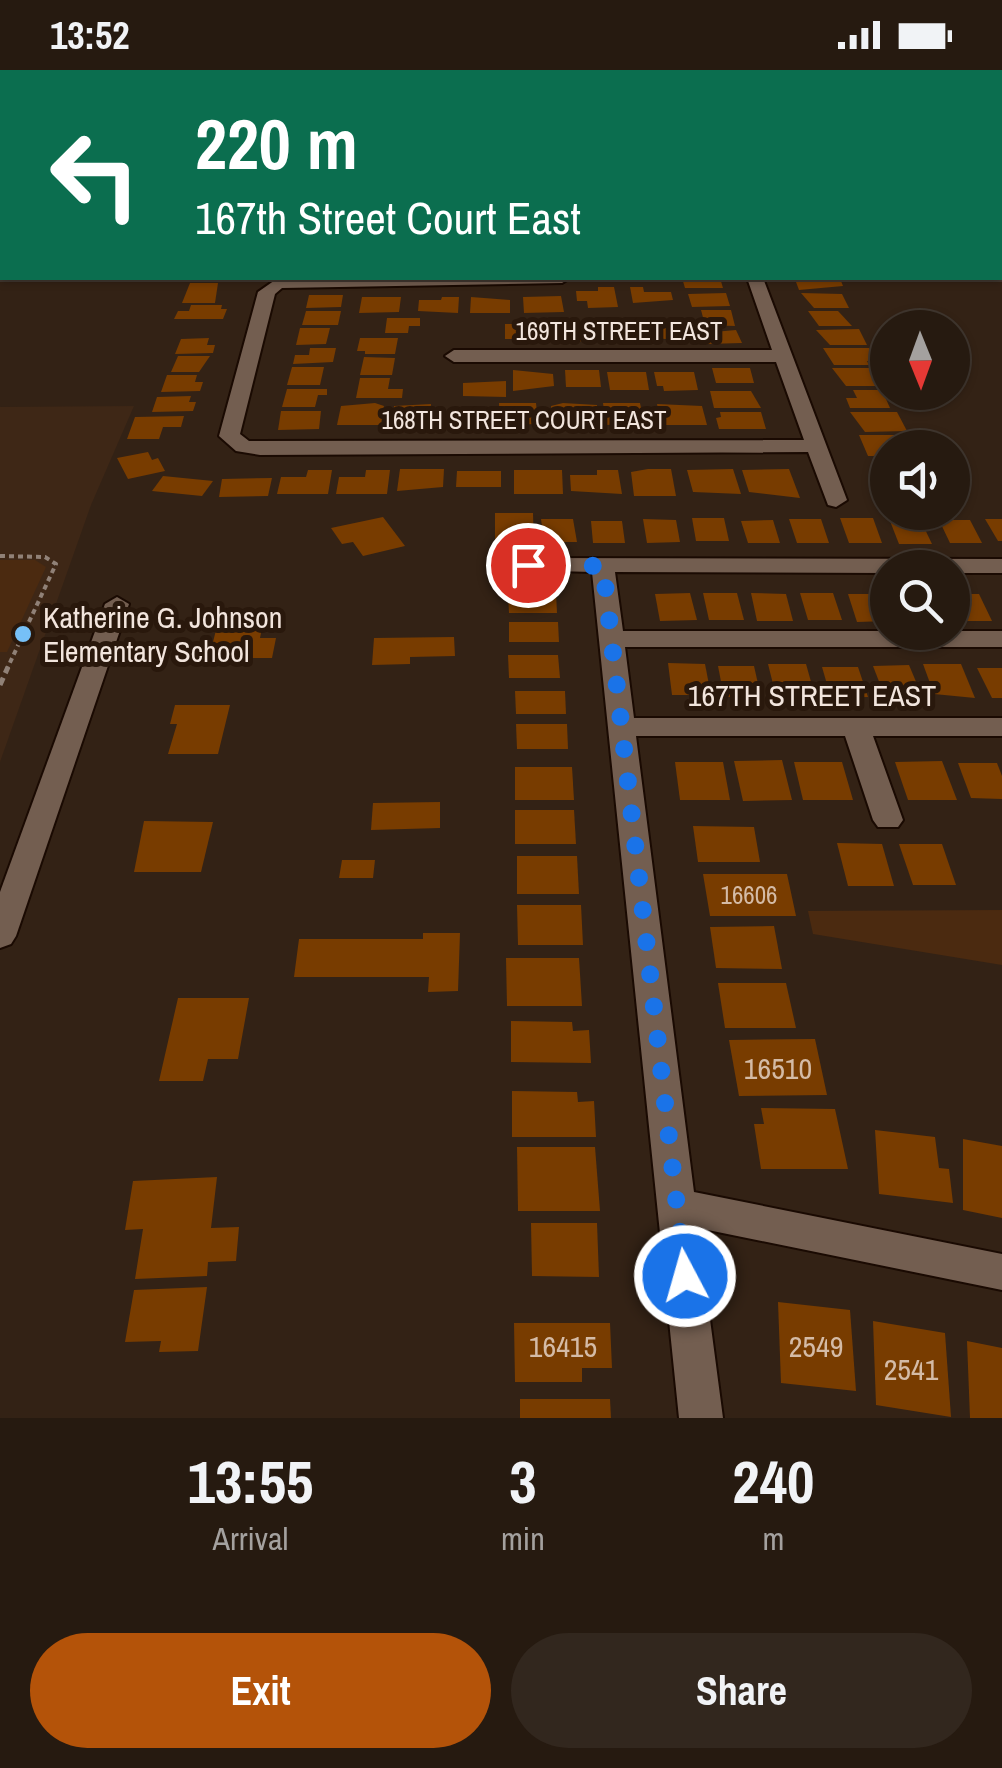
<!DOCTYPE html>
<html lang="en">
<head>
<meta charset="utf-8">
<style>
	:root { --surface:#261a10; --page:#32271e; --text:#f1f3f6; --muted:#a4a19f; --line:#423830; --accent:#b45309 }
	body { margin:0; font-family:"Archivo Narrow",sans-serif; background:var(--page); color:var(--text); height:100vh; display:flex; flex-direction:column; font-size:38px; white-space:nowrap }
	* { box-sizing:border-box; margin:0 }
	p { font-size:32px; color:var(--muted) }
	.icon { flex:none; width:55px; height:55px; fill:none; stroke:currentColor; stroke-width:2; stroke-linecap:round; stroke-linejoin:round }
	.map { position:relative; height:1348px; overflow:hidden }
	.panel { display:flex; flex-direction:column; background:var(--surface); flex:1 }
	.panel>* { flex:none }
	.top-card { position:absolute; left:0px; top:0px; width:1002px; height:210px; box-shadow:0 2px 8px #0004,0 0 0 2px var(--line); background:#0b6e4f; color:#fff; overflow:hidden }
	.needle { width:65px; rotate:179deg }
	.fabs { position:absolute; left:870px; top:240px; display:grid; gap:20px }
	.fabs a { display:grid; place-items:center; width:100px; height:100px; border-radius:50%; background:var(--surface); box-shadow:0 2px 8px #0004,0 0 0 2px var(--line); font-size:50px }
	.pin { position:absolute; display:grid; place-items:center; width:85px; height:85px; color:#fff; margin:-42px; border:5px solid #fff; border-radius:50%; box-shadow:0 2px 10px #0007 }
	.me { position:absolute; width:110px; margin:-55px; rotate:354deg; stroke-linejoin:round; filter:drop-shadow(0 0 8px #0008) }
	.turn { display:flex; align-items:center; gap:35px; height:210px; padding:0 30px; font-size:45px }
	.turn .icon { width:130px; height:130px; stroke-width:2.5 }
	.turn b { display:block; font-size:70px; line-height:85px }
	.eta { display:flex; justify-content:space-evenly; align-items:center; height:170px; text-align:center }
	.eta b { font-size:60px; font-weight:700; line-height:70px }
	.cta { display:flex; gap:20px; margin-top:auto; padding:20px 30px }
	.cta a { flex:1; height:115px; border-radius:60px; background:var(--accent); color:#fff; font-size:40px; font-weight:700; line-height:115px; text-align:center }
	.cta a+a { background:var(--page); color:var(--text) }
	.status { display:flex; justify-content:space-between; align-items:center; height:70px; padding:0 50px; background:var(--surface); direction:ltr }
	.status svg { height:28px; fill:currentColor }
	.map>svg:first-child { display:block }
	.built { fill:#3e2716 }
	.green { fill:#4b2a10 }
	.building { fill:#783c00 }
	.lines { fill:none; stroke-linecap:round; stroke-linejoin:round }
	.minor-casing { stroke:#1a0a02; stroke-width:4 }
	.path-far1 { stroke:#908177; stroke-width:4; stroke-dasharray:5 4; stroke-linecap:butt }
	.path { stroke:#908177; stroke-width:5; stroke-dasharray:8 5; stroke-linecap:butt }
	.minor { fill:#735e50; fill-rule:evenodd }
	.route { stroke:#1a73e8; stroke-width:18; stroke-dasharray:0 32.4 }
	.poi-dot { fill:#76c0f7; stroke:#29180c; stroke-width:4 }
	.labels { text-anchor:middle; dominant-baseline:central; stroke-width:10; stroke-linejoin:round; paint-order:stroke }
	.far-street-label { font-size:25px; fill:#f2e5dd; stroke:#29180c }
	.number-label { font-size:25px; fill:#d4bba6 }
	.poi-label { font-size:30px; fill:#f2e5dd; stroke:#29180c; text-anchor:start }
	.street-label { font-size:30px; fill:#f2e5dd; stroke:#29180c }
	.near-number-label { font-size:30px; fill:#d4bba6 }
</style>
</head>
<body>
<div class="status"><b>13:52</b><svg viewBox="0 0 49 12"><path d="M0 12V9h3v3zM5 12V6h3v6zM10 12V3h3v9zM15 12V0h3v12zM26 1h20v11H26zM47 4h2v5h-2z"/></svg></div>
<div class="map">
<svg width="1002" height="1348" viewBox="0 0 1002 1348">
	<rect width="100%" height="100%" fill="#332215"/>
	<path class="built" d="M134,336L91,435L0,692V337Z"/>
	<g class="green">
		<path d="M0,490H35L46,497L7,582H0Z"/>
		<path d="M1002,840V895L813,864L808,841Z"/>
	</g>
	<g class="building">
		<path d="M682,208H720L723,218H685Z"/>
		<path d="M825,208L841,211L843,216L799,220L796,212Z"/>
		<path d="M190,213H218L215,233H182Z"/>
		<path d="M598,217H614L618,237L588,238L587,231H577L576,221H598Z"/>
		<path d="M630,217H643L644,222H671L673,230L633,233Z"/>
		<path d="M726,223L730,236L692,237L688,224Z"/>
		<path d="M801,223L842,224L849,238H814Z"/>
		<path d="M309,225H343L341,237L306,238Z"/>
		<path d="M561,226L564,242L524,243L523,227Z"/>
		<path d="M362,227H401L399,242L359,243Z"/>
		<path d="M442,227H459L458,243L418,241L419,230H441Z"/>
		<path d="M471,227L510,230V243H470Z"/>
		<path d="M191,235H222L221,239H227L223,249H174L178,241H189Z"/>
		<path d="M701,240H731L735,256L705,255Z"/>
		<path d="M306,241H341L338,255H302Z"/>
		<path d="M808,241H838L852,256H819Z"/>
		<path d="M387,248H420V256H409L408,263H385Z"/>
		<path d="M505,254H537L538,269H505Z"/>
		<path d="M597,254H634L636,268L599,271Z"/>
		<path d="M579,256V261H585L587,272L545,267L544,257Z"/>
		<path d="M642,257H672L673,262H685L687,271L644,267Z"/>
		<path d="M300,258H330L326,274L296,275Z"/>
		<path d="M859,259L867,275H830L816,260Z"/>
		<path d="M736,260L742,273L706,274L702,263Z"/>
		<path d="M209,268L207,275H215L213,283L175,284L181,269Z"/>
		<path d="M360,268H398L395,284H365V281H357Z"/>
		<path d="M310,278H336L333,292L293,294L295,285H309Z"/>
		<path d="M823,278H869L876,291H867L869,295H834Z"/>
		<path d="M178,286H210L199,302H171Z"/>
		<path d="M364,287L395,288L392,305H360Z"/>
		<path d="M292,297H324L320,315H287Z"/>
		<path d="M712,298H750L754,313H716Z"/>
		<path d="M832,298H876L885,316H846Z"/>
		<path d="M513,300L553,304L554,316L513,321Z"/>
		<path d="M565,300H599L601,317H566Z"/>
		<path d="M607,302H646L649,320H610Z"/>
		<path d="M654,302H694L698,320L664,321L663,316H657Z"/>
		<path d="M167,305H197L195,312H203L200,321L161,322Z"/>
		<path d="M360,308H390L388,319H403L402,328H356Z"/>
		<path d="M506,311V327L463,326V313Z"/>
		<path d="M287,319H327V325H318L315,337H282Z"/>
		<path d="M853,320H882L890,338H850L846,328H857Z"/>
		<path d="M710,321H751L761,338H714Z"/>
		<path d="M191,326L189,332H196L193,341L152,342L157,327Z"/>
		<path d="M375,333L384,336L381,355H337L341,336Z"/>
		<path d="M499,333H536L538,354L500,355Z"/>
		<path d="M563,333L597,335L599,355H552L551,336Z"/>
		<path d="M603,333H640L644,353L606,355Z"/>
		<path d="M431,334L430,355H393L394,336Z"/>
		<path d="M657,334L702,336L707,355H661Z"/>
		<path d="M455,337H493V355H454Z"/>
		<path d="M281,341H321L319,359L278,360Z"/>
		<path d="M720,342H761L766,359H719L716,348L721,347Z"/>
		<path d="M850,342H897L907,361L865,362Z"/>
		<path d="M184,346L181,357H163L159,369H127L135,347Z"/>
		<path d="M859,365H894L899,378H888V386H868Z"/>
		<path d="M148,382L152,390L158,388L165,401L128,409L117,388Z"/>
		<path d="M872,396H888V418H882Z"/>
		<path d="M400,399H444L443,417L397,421Z"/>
		<path d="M648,399H671L676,426H634L631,402Z"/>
		<path d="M733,399L741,424L693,422L687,400Z"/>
		<path d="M789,399L800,428L749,422L742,400Z"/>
		<path d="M308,400H332L328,424H277L281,407H306Z"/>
		<path d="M366,400H390L387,424H336L339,407H365Z"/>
		<path d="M514,400H562L563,424H514Z"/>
		<path d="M597,400H618L622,424L571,421L570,405H597Z"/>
		<path d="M457,401H501V417H456Z"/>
		<path d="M163,406L213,411L202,426L152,421Z"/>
		<path d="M272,408L268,426L219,427L222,409Z"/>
		<path d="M495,443H533L534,477H495Z"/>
		<path d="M383,447L405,476L363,486L353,472L342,474L331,458Z"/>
		<path d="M692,448H724L729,471H696Z"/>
		<path d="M840,448H873L882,473H849Z"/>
		<path d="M541,449H573L577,472H544Z"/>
		<path d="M643,449L676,450L680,472L647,473Z"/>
		<path d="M789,449H821L829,473H797Z"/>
		<path d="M985,449H1002V471H998Z"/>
		<path d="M773,450L780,473H748L741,451Z"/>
		<path d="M939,450H970L982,473H950Z"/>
		<path d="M591,451H622L625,473H593Z"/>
		<path d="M890,451H921L932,474H899Z"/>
		<path d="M556,523L557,543H509L508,524Z"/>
		<path d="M690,523L697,550L660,551L655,524Z"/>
		<path d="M703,523H737L744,550H709Z"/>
		<path d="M751,523L786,524L793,551H757Z"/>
		<path d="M800,523H833L842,550H808Z"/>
		<path d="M848,524H883L888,551L857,552Z"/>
		<path d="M952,524H979L992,551H956Z"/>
		<path d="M219,548H264L260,568H276L272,588H209Z"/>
		<path d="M509,552H558L559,572H509Z"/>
		<path d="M454,567L455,586L410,587V594L372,595L374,568Z"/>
		<path d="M508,585H558L560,608H509Z"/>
		<path d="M668,593L705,594L711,625H672Z"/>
		<path d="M768,594H806L815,626H776Z"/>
		<path d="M923,594H961L975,628L934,624Z"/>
		<path d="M909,595L922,626L885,627L873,596Z"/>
		<path d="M718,596H754L761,627H724Z"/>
		<path d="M822,597H858L868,627L831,628Z"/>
		<path d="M977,598H1002V628H992Z"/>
		<path d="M515,621H565L566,644H516Z"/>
		<path d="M175,635H230L218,684H168L177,654H170Z"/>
		<path d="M516,654H567L568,679H517Z"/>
		<path d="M782,690L792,730L743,731L734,691Z"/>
		<path d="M942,691L957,730H908L895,692Z"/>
		<path d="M675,692H723L730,730H680Z"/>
		<path d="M794,692H842L853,730H803Z"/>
		<path d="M958,693H997L1002,706V729L971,728Z"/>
		<path d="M515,697H572L574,730H515Z"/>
		<path d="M440,732V758L371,760L373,733Z"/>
		<path d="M515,740H574L576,774H515Z"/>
		<path d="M144,751L213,752L201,802H134Z"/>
		<path d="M693,756L754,757L760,792H698Z"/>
		<path d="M837,773L882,774L894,816H848Z"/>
		<path d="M899,774H942L956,815H913Z"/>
		<path d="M517,786H577L579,824H517Z"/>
		<path d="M342,790H375L373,808H339Z"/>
		<path d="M703,804H787L796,846H710Z"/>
		<path d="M517,835H581L583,875H518Z"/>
		<path d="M774,856L782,899L716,898L710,857Z"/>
		<path d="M423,863H460L458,921L428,922L429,907H294L299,869H423Z"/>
		<path d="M506,888H579L582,936H507Z"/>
		<path d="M718,913H786L796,958H725Z"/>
		<path d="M178,928H249L238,989H208L203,1011H159Z"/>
		<path d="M511,951L572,952L573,961L589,960L591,993L511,992Z"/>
		<path d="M815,969L827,1025L739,1026L729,970Z"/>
		<path d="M512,1021L577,1022L578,1032L594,1031L596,1067H512Z"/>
		<path d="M761,1038L835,1039L848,1099H761L754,1054H764Z"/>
		<path d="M875,1060L935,1067L939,1098L949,1099L953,1133L879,1124Z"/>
		<path d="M963,1069L1002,1076V1148L963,1140Z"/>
		<path d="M517,1077H595L600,1141H518Z"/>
		<path d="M217,1107L211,1158L239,1157L236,1191L208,1192L207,1206L135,1209L143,1159L125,1160L133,1111Z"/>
		<path d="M531,1153H597L599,1207L532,1206Z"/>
		<path d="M207,1217L198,1281L159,1282L161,1271L125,1272L134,1220Z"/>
		<path d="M778,1232L850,1240L856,1321L781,1313Z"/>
		<path d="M873,1251L945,1263L951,1347L876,1335Z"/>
		<path d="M514,1253H610L612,1298H582V1312H515Z"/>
		<path d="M967,1271L1002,1278V1348H970Z"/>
		<path d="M520,1329H610L611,1348H520Z"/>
	</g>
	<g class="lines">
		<g class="minor-casing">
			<g id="minor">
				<rect x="536" y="0" width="12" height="2"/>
				<rect x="744" y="0" width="12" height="2"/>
				<rect x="0" y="15" width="2" height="8"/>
				<path d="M1000,40L1002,41V50L1000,49Z"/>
				<rect x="0" y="81" width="2" height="9"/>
				<rect x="1000" y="118" width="2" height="8"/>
				<path d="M0,139L2,140V149H0Z"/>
				<path d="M1000,195L1002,196V207L1000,206Z"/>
				<path d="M278,208H570L562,213L282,218L275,224L240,364L249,371L804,370L776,292H454L445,286L454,280H772L747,208H763L847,430L836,437L828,435L808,382L260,385L236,381L219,366L258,222Z"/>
				<path d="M528,488L1002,489V503H952V498H888V503L615,502L623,561H1002V577H625L634,648H1002V666H873L903,750L898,757H878L873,750L845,666H636L694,1122L1002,1184V1220L698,1158L723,1348H679L592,502L520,500L516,495L520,490Z"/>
				<path d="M117,527L129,534L16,866L11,874L0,878V822L105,534Z"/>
			</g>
		</g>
		<path class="path-far1" d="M0,486L45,487L56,494L7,599"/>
		<path class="path" d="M0,615L8,597"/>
		<use href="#minor" class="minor"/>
	</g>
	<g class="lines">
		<path class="route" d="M528,495L603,496L685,1206"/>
	</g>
	<circle class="poi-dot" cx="23" cy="564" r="10"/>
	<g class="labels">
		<g class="far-street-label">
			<text x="619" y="261">169TH STREET EAST</text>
			<text x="524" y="350">168TH STREET COURT EAST</text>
		</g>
		<g class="number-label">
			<text x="749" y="825">16606</text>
		</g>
		<g class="poi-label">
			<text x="43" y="547">Katherine G. Johnson<tspan x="43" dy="34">Elementary School</tspan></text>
		</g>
		<g class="street-label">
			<text x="812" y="625">167TH STREET EAST</text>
		</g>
		<g class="near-number-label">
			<text x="778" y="998">16510</text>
			<text x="563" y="1276">16415</text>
			<text x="816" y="1276">2549</text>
			<text x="911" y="1299">2541</text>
		</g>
	</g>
</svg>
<div class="fabs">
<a><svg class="needle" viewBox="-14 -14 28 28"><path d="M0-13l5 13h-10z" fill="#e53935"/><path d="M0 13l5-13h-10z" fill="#a4a19f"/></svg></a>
<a><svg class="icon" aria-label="sound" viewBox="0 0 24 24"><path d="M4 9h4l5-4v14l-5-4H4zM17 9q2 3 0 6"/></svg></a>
<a><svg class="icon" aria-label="search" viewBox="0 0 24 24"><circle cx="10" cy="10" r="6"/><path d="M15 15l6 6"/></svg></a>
</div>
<div class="pin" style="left:528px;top:495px;background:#d93025"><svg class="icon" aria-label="arrive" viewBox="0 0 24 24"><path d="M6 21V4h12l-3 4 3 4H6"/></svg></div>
<svg class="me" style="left:685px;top:1206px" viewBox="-20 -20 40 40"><circle r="17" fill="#1a73e8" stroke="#fff" stroke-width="3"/><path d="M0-11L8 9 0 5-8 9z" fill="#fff"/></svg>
<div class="top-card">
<div class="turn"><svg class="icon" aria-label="left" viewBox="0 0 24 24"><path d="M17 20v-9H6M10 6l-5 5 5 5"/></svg><div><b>220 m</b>167th Street Court East</div></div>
</div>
</div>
<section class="panel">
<div class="eta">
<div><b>13:55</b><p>Arrival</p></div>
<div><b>3</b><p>min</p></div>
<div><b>240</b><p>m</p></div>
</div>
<div class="cta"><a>Exit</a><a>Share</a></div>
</section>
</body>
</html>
